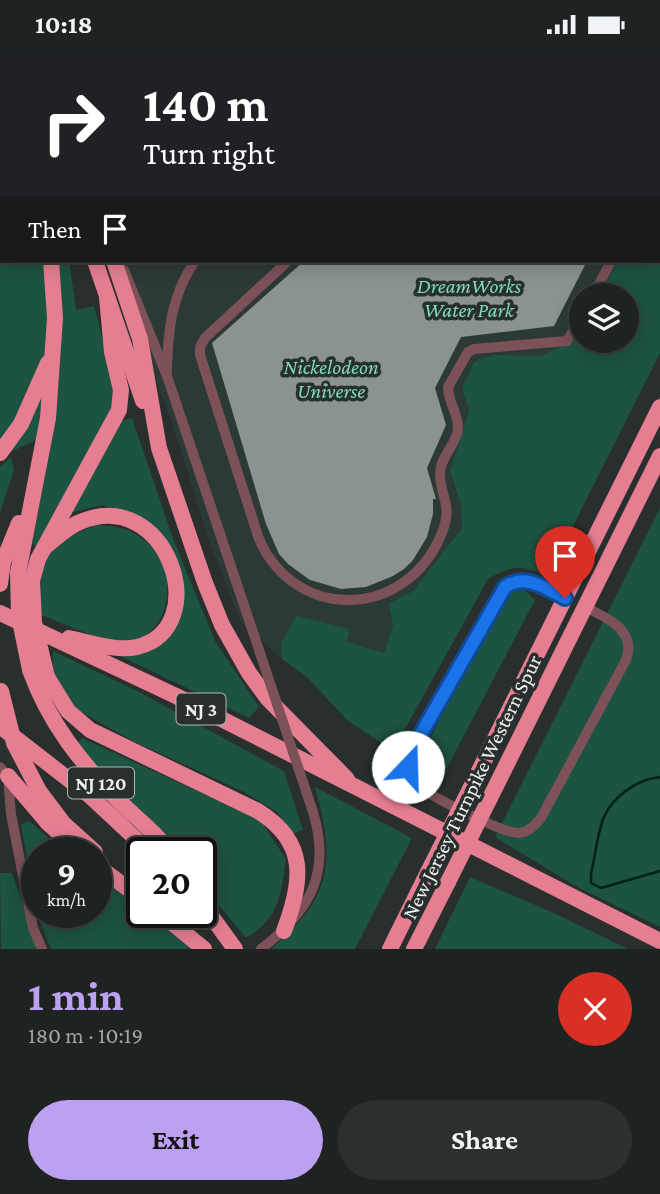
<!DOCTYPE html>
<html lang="en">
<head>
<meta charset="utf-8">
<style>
	:root { --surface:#1e2321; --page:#2b2f2e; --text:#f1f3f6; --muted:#a1a4a5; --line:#3c403f; --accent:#bca0f2 }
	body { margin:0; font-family:"Crimson Pro",serif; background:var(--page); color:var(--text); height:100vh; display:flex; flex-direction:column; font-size:26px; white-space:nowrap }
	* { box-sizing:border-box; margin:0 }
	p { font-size:23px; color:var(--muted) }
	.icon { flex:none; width:38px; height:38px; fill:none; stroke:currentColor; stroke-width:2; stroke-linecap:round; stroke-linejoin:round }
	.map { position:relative; height:900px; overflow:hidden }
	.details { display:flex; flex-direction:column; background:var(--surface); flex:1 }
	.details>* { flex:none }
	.hud { position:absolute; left:0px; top:0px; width:662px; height:214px; box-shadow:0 4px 18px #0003,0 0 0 2px var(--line); background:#202124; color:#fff; overflow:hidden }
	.controls { position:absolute; left:569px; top:234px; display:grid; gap:14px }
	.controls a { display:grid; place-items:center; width:70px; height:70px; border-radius:50%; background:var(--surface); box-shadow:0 4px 18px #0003,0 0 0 2px var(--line); font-size:35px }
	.speed { position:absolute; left:21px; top:788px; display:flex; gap:14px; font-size:35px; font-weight:700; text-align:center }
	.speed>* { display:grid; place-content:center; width:91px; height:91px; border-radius:50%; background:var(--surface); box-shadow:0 4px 18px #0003,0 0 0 2px var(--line); line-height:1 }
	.speed small { font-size:18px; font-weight:400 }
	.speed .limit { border:4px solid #111; border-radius:10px; background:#fff; color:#111 }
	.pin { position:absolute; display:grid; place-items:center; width:60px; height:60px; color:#fff; margin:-72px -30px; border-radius:50% 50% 50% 0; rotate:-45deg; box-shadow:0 0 7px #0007 }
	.pin .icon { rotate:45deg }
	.me { position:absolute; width:77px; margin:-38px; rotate:21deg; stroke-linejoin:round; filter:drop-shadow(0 0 5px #0008) }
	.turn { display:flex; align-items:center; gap:24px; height:147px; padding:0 28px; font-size:32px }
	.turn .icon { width:91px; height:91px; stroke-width:2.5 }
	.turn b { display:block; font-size:49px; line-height:60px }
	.then { display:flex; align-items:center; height:66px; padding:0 28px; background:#0003; gap:14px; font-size:26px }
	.round { display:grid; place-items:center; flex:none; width:74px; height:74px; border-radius:37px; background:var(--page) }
	.overview { display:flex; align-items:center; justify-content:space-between; height:119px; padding:0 28px }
	h1 { font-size:42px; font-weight:700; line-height:52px; color:var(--accent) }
	.cta { display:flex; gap:14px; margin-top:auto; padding:14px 28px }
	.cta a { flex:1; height:80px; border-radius:42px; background:var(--accent); color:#111; font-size:28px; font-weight:700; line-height:80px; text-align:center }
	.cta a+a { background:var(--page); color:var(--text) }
	.status { display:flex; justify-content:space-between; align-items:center; height:49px; padding:0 35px; background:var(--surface); direction:ltr }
	.status svg { height:19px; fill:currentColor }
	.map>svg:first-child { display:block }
	.built { fill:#2c3a35 }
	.green { fill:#1d5341 }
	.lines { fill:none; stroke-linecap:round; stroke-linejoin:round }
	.stream { stroke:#012016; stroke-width:2.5 }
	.building { fill:#8b938f }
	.minor-tunnel { stroke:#454c49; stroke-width:10; stroke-dasharray:10 5; stroke-linecap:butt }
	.minor { stroke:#7c5158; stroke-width:10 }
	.highway { stroke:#e67e92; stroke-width:16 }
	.minor-bridge { stroke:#7c5158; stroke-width:10 }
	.highway-bridge { stroke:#e67e92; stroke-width:16 }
	.route-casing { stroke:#114b97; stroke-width:18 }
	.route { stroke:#1a73e8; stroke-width:12 }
	.labels { text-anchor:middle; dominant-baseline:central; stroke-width:7; stroke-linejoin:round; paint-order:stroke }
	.shield { fill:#282f2c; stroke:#b1b7b4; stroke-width:2 }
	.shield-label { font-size:19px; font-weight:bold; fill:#ecf1ef }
	.park-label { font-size:21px; font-style:italic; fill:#7ed9b8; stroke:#282f2c }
	.street-label { font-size:21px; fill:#ecf1ef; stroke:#282f2c }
</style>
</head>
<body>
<div class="status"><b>10:18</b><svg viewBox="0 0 49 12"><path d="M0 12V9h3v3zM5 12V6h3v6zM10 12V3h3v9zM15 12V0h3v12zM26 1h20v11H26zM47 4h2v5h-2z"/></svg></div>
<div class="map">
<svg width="660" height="900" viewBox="0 0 660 900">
	<rect width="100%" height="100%" fill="#282f2c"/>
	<g class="built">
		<path d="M72,0H660V131V2Z"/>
		<path d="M111,212H617L600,247H581V289L541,307L494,306L462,340L469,361L450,422L461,456L462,479L413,542L388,555L393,575L384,605L347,593L350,579L281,594L282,610L240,572L210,495L171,370L127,259Z"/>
	</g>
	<g class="green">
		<path d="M0,0L18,2H2V212H69L76,261L94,257L113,331V357L36,497L32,494L53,383L0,408Z"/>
		<path d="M660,131V304L548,527C519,516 515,515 488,530L393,702L347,671L308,629L282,610L281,594L296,567L350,580L347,593L384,604L393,576L388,555L413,542L462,479L461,456L450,422L469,361L462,340L474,313L494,306L541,307L581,288V292H626V247H600L617,212H660Z"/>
		<path d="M132,369L174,492L215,592L259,658L249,669L116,605L136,604L182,553L139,468L103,456L69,464L121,372Z"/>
		<path d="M11,408L14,421L0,464V418Z"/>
		<path d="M660,459V878L579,839L495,788Z"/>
		<path d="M97,476C193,477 182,600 118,593C99,591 60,573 41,566C38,510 43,496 97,476Z"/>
		<path d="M525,541L535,551L437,738L417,716L491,567L509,543Z"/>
		<path d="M53,602L137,642L284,722L303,781L293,785L277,763L244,743L133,692L76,660L52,621Z"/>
		<path d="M82,689L260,771L286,810C281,846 280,868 246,889L201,835V803H175L76,696Z"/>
		<path d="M315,738L412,789L355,900H271C332,849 336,812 315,738Z"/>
		<path d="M29,772L64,803H37V863H96V828L142,860V863H145L179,886L192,900H51L37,865L21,776Z"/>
		<path d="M0,824H12L39,900H1Z"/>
		<path d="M470,828L554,864L628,900H435Z"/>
	</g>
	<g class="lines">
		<path class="stream" d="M660,728C637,730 612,748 603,770C597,787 595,808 591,825V834L601,839L660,822"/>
	</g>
	<path class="building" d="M304,212H587L554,277L461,288L435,339L446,376L427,419L436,450H433V465L427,488L413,511L404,520L393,527L366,538L341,540L310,531L288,515L279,505L266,475L212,294Z"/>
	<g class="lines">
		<g class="minor-tunnel">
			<path d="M270,2V0"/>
			<path d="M543,2L545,0"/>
			<path d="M559,2L561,0"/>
		</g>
		<g class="minor">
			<path d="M77,0V2"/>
			<path d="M91,0V2"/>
			<path d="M0,4L1,45"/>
			<path d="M0,45L2,66"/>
			<path d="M0,123L2,122"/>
			<path d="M0,183L2,182"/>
			<path d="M288,212L205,289L200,298V306L259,490C296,574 406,570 441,486C454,455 440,450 440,424C440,408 457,395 458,380C459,366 448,353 448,338L468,303L474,300L567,292L581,269"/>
			<path d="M124,221L167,327L249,571"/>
			<path d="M593,247L611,212"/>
			<path d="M167,322C168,281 171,247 195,212"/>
			<path d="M565,549C546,539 525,524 505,538L410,708C408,717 408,726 415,734C425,745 504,785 519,784C529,783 535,776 541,769L626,611C637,581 607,569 585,558"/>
			<path d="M0,718L8,727L11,765L33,879L42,900"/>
			<path d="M261,900C309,863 332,825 313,763"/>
		</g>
		<g class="highway">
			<path d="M36,0V2"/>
			<path d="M57,0L58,2"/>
			<path d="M95,212L143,352"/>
			<path d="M114,212L140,290L159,399L205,534L222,576L249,624L268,650L347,730"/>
			<path d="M0,404L21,375L48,314"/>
			<path d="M45,498C56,489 67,478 80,473C167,436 215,579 137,598C116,603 90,593 69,589"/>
			<path d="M18,524L48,369L55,269L51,212"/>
			<path d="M32,532L38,510L119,361L121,341L112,303L107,248"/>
			<path d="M0,535L3,513L19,474"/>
			<path d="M0,564L176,647L660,892"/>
			<path d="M30,621C49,674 81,714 120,753C136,769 157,784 169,803"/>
			<path d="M47,628L68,662L90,681L258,762C308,793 303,832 284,882"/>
			<path d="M0,677L90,747L150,803"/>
			<path d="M8,727L48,774L80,803"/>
			<path d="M470,740L660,358"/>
			<path d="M39,742L64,775L95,803"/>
			<path d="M490,749L660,407"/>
			<path d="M96,816L142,850"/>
			<path d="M201,853L235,900"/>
			<path d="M159,863L204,900"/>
			<path d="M390,900L428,823"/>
			<path d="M414,900L448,833"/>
		</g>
		<path class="minor-bridge" d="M249,571L313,763"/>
		<g class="highway-bridge">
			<path d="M18,524L19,567L30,621"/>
			<path d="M32,532L34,573L47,628"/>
			<path d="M1,642L14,694L39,742"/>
			<path d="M428,823L470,740"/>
			<path d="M448,833L490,749"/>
		</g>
	</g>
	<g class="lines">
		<g class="route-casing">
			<path id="route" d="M408,718L414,697L505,538C525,524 546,539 565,549"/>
		</g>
		<use href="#route" class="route"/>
	</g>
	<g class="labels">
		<g class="shield">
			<rect x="176.5" y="644.5" width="49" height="31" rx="5"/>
			<rect x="68" y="718.5" width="66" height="31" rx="5"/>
		</g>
		<g class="shield-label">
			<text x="201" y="660">NJ 3</text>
			<text x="101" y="734">NJ 120</text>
		</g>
		<g class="park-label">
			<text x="469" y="237">DreamWorks<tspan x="469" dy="24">Water Park</tspan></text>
			<text x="331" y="318">Nickelodeon<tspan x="331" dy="24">Universe</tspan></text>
		</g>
		<g class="street-label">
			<text transform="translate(472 738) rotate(-64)">New Jersey Turnpike Western Spur</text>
		</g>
	</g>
</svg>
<div class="controls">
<a><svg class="icon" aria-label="layers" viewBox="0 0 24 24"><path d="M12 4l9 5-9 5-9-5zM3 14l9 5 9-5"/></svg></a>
</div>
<div class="speed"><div>9<small>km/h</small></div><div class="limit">20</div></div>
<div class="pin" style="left:565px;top:549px;background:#d93025"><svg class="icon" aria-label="arrive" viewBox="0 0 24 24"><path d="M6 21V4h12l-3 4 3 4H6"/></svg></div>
<svg class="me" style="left:408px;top:718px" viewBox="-20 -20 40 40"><circle r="19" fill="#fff"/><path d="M0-13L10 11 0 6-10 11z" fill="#1a73e8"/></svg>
<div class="hud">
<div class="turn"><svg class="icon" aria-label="right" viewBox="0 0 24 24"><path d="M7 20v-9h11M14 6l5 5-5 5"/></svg><div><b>140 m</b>Turn right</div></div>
<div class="then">Then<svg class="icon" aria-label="arrive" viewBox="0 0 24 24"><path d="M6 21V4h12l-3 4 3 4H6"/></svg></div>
</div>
</div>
<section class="details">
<div class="overview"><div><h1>1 min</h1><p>180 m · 10:19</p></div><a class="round" style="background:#d93025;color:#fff"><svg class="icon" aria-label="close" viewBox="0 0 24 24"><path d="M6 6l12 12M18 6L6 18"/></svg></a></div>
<div class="cta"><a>Exit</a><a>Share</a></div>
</section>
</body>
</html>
